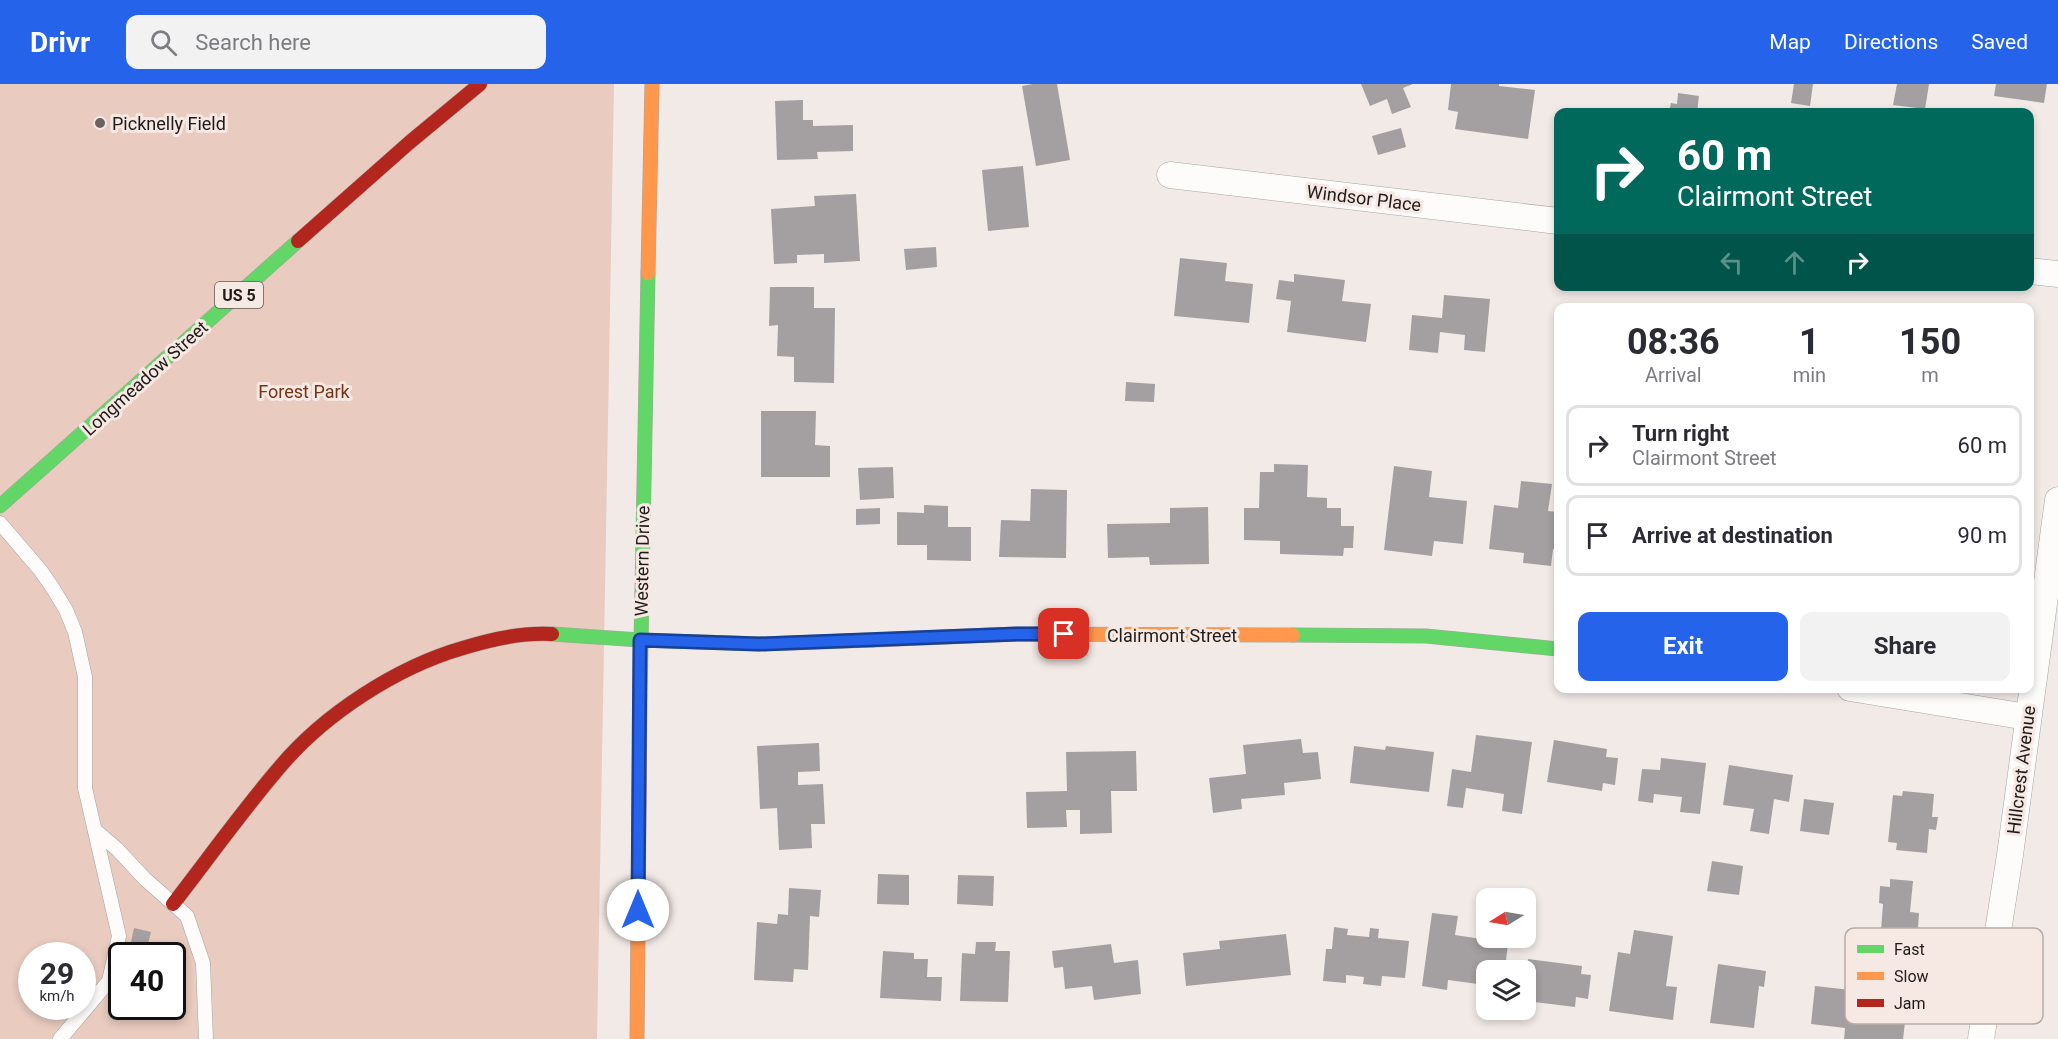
<!DOCTYPE html>
<html lang="en">
<head>
<meta charset="utf-8">
<style>
	:root { --surface:#fff; --page:#f2f2f3; --text:#2b2b33; --muted:#7c7c81; --line:#e1e1e2; --accent:#2563eb }
	body { margin:0; font-family:Roboto,sans-serif; background:var(--page); color:var(--text); height:100vh; display:flex; flex-direction:column; font-size:22px; white-space:nowrap }
	* { box-sizing:border-box; margin:0 }
	p { font-size:20px; color:var(--muted) }
	.icon { flex:none; width:33px; height:33px; fill:none; stroke:currentColor; stroke-width:2; stroke-linecap:round; stroke-linejoin:round }
	.map { position:relative; flex:1; overflow:hidden }
	.panel { position:absolute; left:1554px; top:219px; width:480px; height:390px; display:flex; flex-direction:column; background:var(--surface); border-radius:12px; box-shadow:0 3px 9px #0003 }
	.panel>* { flex:none }
	.hud { position:absolute; left:1554px; top:24px; width:480px; height:183px; border-radius:12px; box-shadow:0 3px 9px #0003; background:#00695c; color:#fff; overflow:hidden }
	.needle { width:39px; rotate:259deg }
	.controls { position:absolute; left:1476px; top:804px; display:grid; gap:12px }
	.controls a { display:grid; place-items:center; width:60px; height:60px; border-radius:12px; background:var(--surface); box-shadow:0 3px 9px #0003; font-size:30px }
	.speed { position:absolute; left:18px; top:858px; display:flex; gap:12px; font-size:30px; font-weight:700; text-align:center }
	.speed>* { display:grid; place-content:center; width:78px; height:78px; border-radius:50%; background:var(--surface); box-shadow:0 3px 9px #0003; line-height:1 }
	.speed small { font-size:15px; font-weight:400 }
	.speed .limit { border:3px solid #111; border-radius:9px; background:#fff; color:#111 }
	.pin { position:absolute; display:grid; place-items:center; width:51px; height:51px; color:#fff; margin:-26px; border-radius:12px; box-shadow:0 3px 9px #0006 }
	.me { position:absolute; width:66px; margin:-33px; rotate:0deg; stroke-linejoin:round; filter:drop-shadow(0 0 4px #0008) }
	.turn { display:flex; align-items:center; gap:21px; height:126px; padding:0 24px; font-size:27px }
	.turn .icon { width:78px; height:78px; stroke-width:2.5 }
	.turn b { display:block; font-size:42px; line-height:51px }
	.lanes { display:flex; align-items:center; height:57px; padding:0 24px; background:#0003; justify-content:center; gap:30px; direction:ltr }
	.lanes .off { opacity:.35 }
	.eta { display:flex; justify-content:space-evenly; align-items:center; height:102px; text-align:center }
	.eta b { font-size:36px; font-weight:700; line-height:42px }
	.button { display:flex; gap:12px; margin-top:auto; padding:12px 24px }
	.button a { flex:1; height:69px; border-radius:12px; background:var(--accent); color:#fff; font-size:24px; font-weight:700; line-height:69px; text-align:center }
	.button a+a { background:var(--page); color:var(--text) }
	ul { padding:0; list-style:none }
	li { display:flex; align-items:center; gap:18px; height:81px; margin:0 12px 9px; padding:0 12px; border:3px solid var(--line); border-radius:12px }
	li div { flex:1 }
	li b { display:block; font-size:22px }
	li em { font-style:normal }
	header { display:flex; align-items:center; gap:36px; box-sizing:border-box; height:84px; padding:0 30px; background:var(--accent); color:#fff }
	header strong { font-size:28px }
	nav { display:flex; gap:33px; margin-inline-start:auto; font-size:21px }
	.search { width:420px; height:54px; background:var(--page); display:flex; align-items:center; gap:15px; box-sizing:border-box; padding:0 21px; border-radius:12px; color:var(--muted); font-size:22px }
	.map>svg:first-child { display:block }
	.green { fill:#e9cbbf; fill-rule:evenodd }
	.building { fill:#a4a0a1 }
	.lines { fill:none; stroke-linecap:round; stroke-linejoin:round }
	.lane-casing { stroke:#a9a4a2; stroke-width:15 }
	.street-casing { stroke:#a9a4a2; stroke-width:27 }
	.fast-casing { stroke:#a9a4a2; stroke-width:15 }
	.slow-casing { stroke:#a9a4a2; stroke-width:15 }
	.jam-casing { stroke:#a9a4a2; stroke-width:15 }
	.lane { stroke:#fdfcfb; stroke-width:14 }
	.street { stroke:#fdfcfb; stroke-width:26 }
	.fast { stroke:#63d668; stroke-width:14 }
	.slow { stroke:#ff974d; stroke-width:14 }
	.jam { stroke:#b3261e; stroke-width:14 }
	.route-casing { stroke:#184099; stroke-width:15 }
	.route { stroke:#2563eb; stroke-width:10 }
	.poi-dot { fill:#6a6361; stroke:#f6e8e3; stroke-width:2 }
	.labels { text-anchor:middle; dominant-baseline:central; stroke-width:6; stroke-linejoin:round; paint-order:stroke }
	.shield { fill:#f6e8e3; stroke:#605856; stroke-width:1.5 }
	.shield-label { font-size:16px; font-weight:bold; fill:#201b19 }
	.poi-label { font-size:18px; fill:#201b19; stroke:#f6e8e3; text-anchor:start }
	.street-label { font-size:18px; fill:#201b19; stroke:#f6e8e3 }
	.park-label { font-size:18px; fill:#763315; stroke:#f6e8e3 }
	.key { fill:#f6e8e3; stroke:#b6aaa6; stroke-width:1.5 }
	.key-label { font-size:16px; fill:#201b19 }
</style>
</head>
<body>
<header>
<strong>Drivr</strong>
<div class="search"><svg class="icon" aria-label="search" viewBox="0 0 24 24"><circle cx="10" cy="10" r="6"/><path d="M15 15l6 6"/></svg>Search here</div>
<nav><a>Map</a><a>Directions</a><a>Saved</a></nav>
</header>
<div class="map">
<svg width="2058" height="955" viewBox="0 0 2058 955">
	<rect width="100%" height="100%" fill="#f2eae7"/>
	<path class="green" d="M0,0H614L597,955H0ZM32,872H82V922H32ZM122,872H172V922H122Z"/>
	<g class="building">
		<path d="M1033,0H1057L1070,76L1036,82L1022,2Z"/>
		<path d="M1361,0H1413L1403,4L1411,23L1392,30L1387,15L1370,22Z"/>
		<path d="M1451,0H1499V2L1535,6L1528,55L1455,45L1458,28L1448,26Z"/>
		<path d="M1794,0H1813L1810,22L1791,19Z"/>
		<path d="M1897,0H1929L1925,25L1893,21Z"/>
		<path d="M1996,0H2047L2044,19L1994,12Z"/>
		<path d="M1678,9L1699,12L1697,28H1669L1671,19L1677,20Z"/>
		<path d="M803,16V36H813V42L853,41V67L817,68L818,75L777,76L775,17Z"/>
		<path d="M1401,44L1406,63L1378,71L1372,52Z"/>
		<path d="M1023,82L1029,143L988,147L982,86Z"/>
		<path d="M856,110L860,177L824,179V170L797,171V179L774,180L771,125L815,122L814,112Z"/>
		<path d="M936,163L937,183L906,186L904,165Z"/>
		<path d="M1180,174L1227,179L1225,197L1253,200L1249,239L1174,232Z"/>
		<path d="M1294,190L1345,196L1342,217L1371,220L1366,258L1287,248L1291,217L1276,215L1279,196L1294,198Z"/>
		<path d="M770,203H814V224H835L834,299L794,298V273L777,272L778,241L769,242Z"/>
		<path d="M1444,211L1490,215L1485,268L1464,266L1465,251L1440,248L1438,269L1409,266L1412,231L1442,234Z"/>
		<path d="M1126,298L1155,300L1154,318L1125,317Z"/>
		<path d="M761,327H816L815,361L830,362V393H761Z"/>
		<path d="M1274,380L1308,381L1307,413L1327,414V424H1341V442H1354L1353,464H1344L1343,472L1280,470V457L1244,456V424H1259L1260,388H1274Z"/>
		<path d="M1394,382L1432,387L1429,413L1467,417L1463,460L1434,457L1432,472L1384,466Z"/>
		<path d="M893,383L894,414L860,416L858,384Z"/>
		<path d="M1521,397L1552,400L1548,427L1557,428L1555,443H1558V466L1553,465L1551,482L1523,479L1524,469L1489,465L1494,421L1518,424Z"/>
		<path d="M1031,405L1067,406L1066,474L999,473L1001,436L1030,437Z"/>
		<path d="M924,421L948,422V443H971V477L927,476V461H897V428L924,429Z"/>
		<path d="M1208,423L1209,480L1150,481L1149,473L1108,474L1107,440L1170,439V424Z"/>
		<path d="M880,424V440L856,441V425Z"/>
		<path d="M1476,651L1532,658L1522,730L1502,727L1504,710L1466,704L1463,724L1447,722L1452,685L1471,688Z"/>
		<path d="M1301,655L1303,669L1318,668L1321,695L1284,699L1285,711L1241,715L1242,725L1213,729L1209,694L1246,690L1243,661Z"/>
		<path d="M1554,656L1607,665L1606,673L1618,674L1615,701L1603,699L1602,707L1547,698Z"/>
		<path d="M819,659L820,687L798,688V701L823,700L825,740H811L812,764L779,766L777,724L760,725L757,662Z"/>
		<path d="M1354,662L1385,666L1386,662L1434,668L1429,708L1350,699Z"/>
		<path d="M1136,667L1137,707H1111L1112,749L1080,750V726H1066L1067,743L1027,744L1026,708L1067,707L1066,668Z"/>
		<path d="M1661,674L1706,679L1700,730L1680,728L1682,713L1654,710L1653,719L1638,717L1642,685L1660,686Z"/>
		<path d="M1729,681L1793,691L1789,718L1774,715L1769,750L1750,747L1754,725L1723,721Z"/>
		<path d="M1903,707L1934,710L1932,733H1938L1936,746L1929,745L1927,769L1896,766L1897,759L1888,758L1893,711L1902,712Z"/>
		<path d="M1804,715L1834,719L1829,751L1800,747Z"/>
		<path d="M1712,777L1743,782L1739,811L1707,807Z"/>
		<path d="M878,790L909,791V821L877,820Z"/>
		<path d="M958,791L994,792L993,822L957,820Z"/>
		<path d="M1890,795L1913,797L1910,828L1919,829L1916,875L1879,873L1883,820L1879,819L1880,802L1890,803Z"/>
		<path d="M789,804L821,806L819,833L810,832L808,886L794,885L793,898L754,896L757,838L777,840L778,830L788,831Z"/>
		<path d="M1432,829L1458,832L1455,851L1508,859L1505,886H1486V901L1448,896L1447,906L1422,902Z"/>
		<path d="M1334,843L1348,845L1347,851L1369,853L1370,844L1379,845L1378,854L1409,857L1405,894L1382,892L1381,902L1363,900L1364,893L1346,891V899L1323,897L1326,865H1332Z"/>
		<path d="M134,844L151,848L145,872H128Z"/>
		<path d="M1634,846L1673,852L1666,902L1677,903L1673,936L1609,927L1618,868L1630,870Z"/>
		<path d="M1286,850L1291,891L1186,902L1183,869L1220,865L1219,857Z"/>
		<path d="M976,858H996L995,867H1010L1008,918L960,917L962,869L975,870Z"/>
		<path d="M1111,860L1114,879L1138,876L1141,910L1094,916L1092,902L1065,905L1063,883L1054,884L1052,867Z"/>
		<path d="M883,867L914,869V875H928L927,893H942L941,917L880,914Z"/>
		<path d="M1528,875L1582,882L1581,890L1591,891L1588,915L1576,913L1575,923L1526,917Z"/>
		<path d="M1718,880L1766,887L1764,903L1759,902L1754,944L1710,939Z"/>
		<path d="M1815,902L1851,906L1849,920L1893,926L1894,919L1907,921L1903,955H1844L1845,944L1811,940Z"/>
	</g>
	<g class="lines">
		<g class="lane-casing">
			<g id="lane">
				<path d="M0,439L41,487L54,506L66,526L75,548L85,593V704L119,852L109,897L60,955"/>
				<path d="M96,747L117,765L145,795L187,832L203,879L206,955"/>
			</g>
		</g>
		<g class="street-casing">
			<g id="street">
				<path d="M1170,91L1558,137"/>
				<path d="M2030,187L2058,190"/>
				<path d="M1850,604L2027,633"/>
				<path d="M1981,955L2010,771L2058,416"/>
			</g>
		</g>
		<g class="fast-casing">
			<g id="fast">
				<path d="M0,422L298,157"/>
				<path d="M552,550L640,556L759,560L873,556"/>
				<path d="M1293,551L1426,552L1558,565"/>
				<path d="M640,611L648,189"/>
			</g>
		</g>
		<g class="slow-casing">
			<g id="slow">
				<path d="M648,189L652,0"/>
				<path d="M873,556L1017,550L1293,551"/>
				<path d="M637,955L640,611"/>
			</g>
		</g>
		<g class="jam-casing">
			<g id="jam">
				<path d="M298,157L410,58L480,0"/>
				<path d="M173,820C208,775 242,727 279,684C324,630 397,583 463,564C492,555 522,548 552,550"/>
			</g>
		</g>
		<use href="#lane" class="lane"/>
		<use href="#street" class="street"/>
		<use href="#fast" class="fast"/>
		<use href="#slow" class="slow"/>
		<use href="#jam" class="jam"/>
	</g>
	<g class="lines">
		<g class="route-casing">
			<path id="route" d="M638,826L640,556L759,560L1017,550H1064"/>
		</g>
		<use href="#route" class="route"/>
	</g>
	<circle class="poi-dot" cx="100" cy="39" r="6"/>
	<g class="labels">
		<rect class="shield" x="215" y="198" width="48" height="26" rx="4.5"/>
		<g class="shield-label">
			<text x="239" y="211">US 5</text>
		</g>
		<g class="poi-label">
			<text x="112" y="39">Picknelly Field</text>
		</g>
		<g class="street-label">
			<text transform="translate(1364 114) rotate(7)">Windsor Place</text>
			<text transform="translate(145 294) rotate(-42)">Longmeadow Street</text>
			<text transform="translate(642 477) rotate(-89)">Western Drive</text>
			<text x="1172" y="551">Clairmont Street</text>
			<text transform="translate(2021 686) rotate(-83)">Hillcrest Avenue</text>
		</g>
		<g class="park-label">
			<text x="304" y="307">Forest Park</text>
		</g>
	</g>
	<rect x="1845" y="844" width="198" height="96" rx="9" class="key"/>
	<rect x="1857" y="861" width="27" height="8" fill="#63d668"/>
	<rect x="1857" y="888" width="27" height="8" fill="#ff974d"/>
	<rect x="1857" y="915" width="27" height="8" fill="#b3261e"/>
	<g class="key-label">
		<text x="1894" y="871">Fast</text>
		<text x="1894" y="898">Slow</text>
		<text x="1894" y="925">Jam</text>
	</g>
</svg>
<div class="controls">
<a><svg class="needle" viewBox="-14 -14 28 28"><path d="M0-13l5 13h-10z" fill="#e53935"/><path d="M0 13l5-13h-10z" fill="#7c7c81"/></svg></a>
<a><svg class="icon" aria-label="layers" viewBox="0 0 24 24"><path d="M12 4l9 5-9 5-9-5zM3 14l9 5 9-5"/></svg></a>
</div>
<div class="speed"><div>29<small>km/h</small></div><div class="limit">40</div></div>
<div class="pin" style="left:1064px;top:550px;background:#d93025"><svg class="icon" aria-label="arrive" viewBox="0 0 24 24"><path d="M6 21V4h12l-3 4 3 4H6"/></svg></div>
<svg class="me" style="left:638px;top:826px" viewBox="-20 -20 40 40"><circle r="19" fill="#fff"/><path d="M0-13L10 11 0 6-10 11z" fill="#2563eb"/></svg>
<div class="hud">
<div class="turn"><svg class="icon" aria-label="right" viewBox="0 0 24 24"><path d="M7 20v-9h11M14 6l5 5-5 5"/></svg><div><b>60 m</b>Clairmont Street</div></div>
<div class="lanes"><svg class="icon off" aria-label="left" viewBox="0 0 24 24"><path d="M17 20v-9H6M10 6l-5 5 5 5"/></svg><svg class="icon off" aria-label="ahead" viewBox="0 0 24 24"><path d="M12 20V5M6 11l6-6 6 6"/></svg><svg class="icon" aria-label="right" viewBox="0 0 24 24"><path d="M7 20v-9h11M14 6l5 5-5 5"/></svg></div>
</div>
<section class="panel">
<div class="eta">
<div><b>08:36</b><p>Arrival</p></div>
<div><b>1</b><p>min</p></div>
<div><b>150</b><p>m</p></div>
</div>
<ul>
<li><svg class="icon" aria-label="right" viewBox="0 0 24 24"><path d="M7 20v-9h11M14 6l5 5-5 5"/></svg><div><b>Turn right</b><p>Clairmont Street</p></div><em>60 m</em></li>
<li><svg class="icon" aria-label="arrive" viewBox="0 0 24 24"><path d="M6 21V4h12l-3 4 3 4H6"/></svg><div><b>Arrive at destination</b></div><em>90 m</em></li>
</ul>
<div class="button"><a>Exit</a><a>Share</a></div>
</section>
</div>
</body>
</html>
